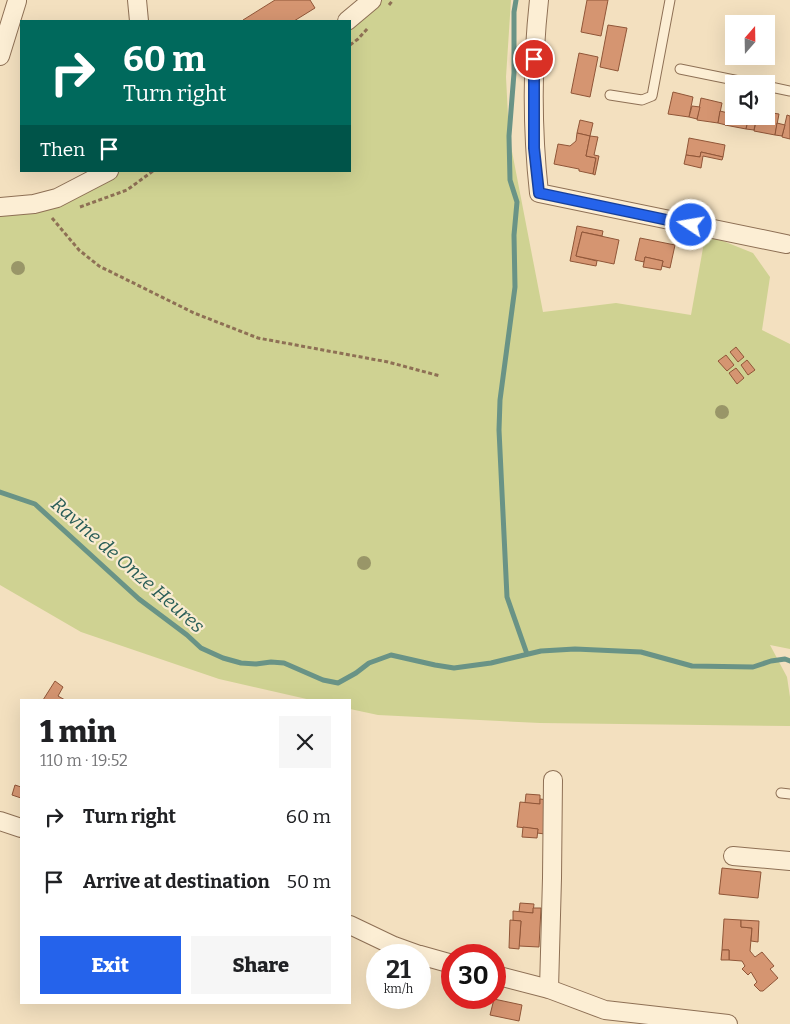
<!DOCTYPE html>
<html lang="en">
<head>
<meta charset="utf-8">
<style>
	:root { --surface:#fff; --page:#f6f6f6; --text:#202124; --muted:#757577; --accent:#2563eb }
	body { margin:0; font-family:Bitter,serif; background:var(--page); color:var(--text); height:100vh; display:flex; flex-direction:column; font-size:19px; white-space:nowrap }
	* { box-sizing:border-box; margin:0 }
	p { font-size:16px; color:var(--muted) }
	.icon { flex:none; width:28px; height:28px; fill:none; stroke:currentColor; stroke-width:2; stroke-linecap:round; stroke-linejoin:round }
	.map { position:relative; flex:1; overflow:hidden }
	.side { position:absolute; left:20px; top:699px; width:331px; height:305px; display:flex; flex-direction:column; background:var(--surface); border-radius:0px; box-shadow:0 5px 20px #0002 }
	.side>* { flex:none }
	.top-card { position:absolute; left:20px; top:20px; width:331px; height:152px; border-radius:0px; box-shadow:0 5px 20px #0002; background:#00695c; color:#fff; overflow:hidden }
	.needle { width:32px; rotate:20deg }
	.tools { position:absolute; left:725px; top:15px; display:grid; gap:10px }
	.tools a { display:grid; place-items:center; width:50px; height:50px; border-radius:0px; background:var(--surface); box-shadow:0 5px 20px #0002; font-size:25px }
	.speed { position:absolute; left:366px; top:944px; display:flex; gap:10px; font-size:25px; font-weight:700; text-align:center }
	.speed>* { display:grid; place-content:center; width:65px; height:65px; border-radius:50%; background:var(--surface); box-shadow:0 5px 20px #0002; line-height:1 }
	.speed small { font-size:12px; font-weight:400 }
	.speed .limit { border:8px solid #d22; background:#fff; color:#111 }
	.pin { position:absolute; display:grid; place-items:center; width:42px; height:42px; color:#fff; margin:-21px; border:2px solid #fff; border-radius:50%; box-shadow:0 1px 5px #0007 }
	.me { position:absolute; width:55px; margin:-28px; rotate:282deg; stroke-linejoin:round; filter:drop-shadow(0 0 4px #0008) }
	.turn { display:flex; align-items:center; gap:18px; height:105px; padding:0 20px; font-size:22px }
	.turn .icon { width:65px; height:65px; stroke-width:2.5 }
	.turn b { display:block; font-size:35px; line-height:42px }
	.then { display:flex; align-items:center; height:48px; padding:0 20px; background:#0003; gap:10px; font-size:19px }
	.round { display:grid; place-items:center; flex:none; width:52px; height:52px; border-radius:0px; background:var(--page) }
	.headline { display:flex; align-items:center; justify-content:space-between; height:85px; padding:0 20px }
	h1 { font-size:30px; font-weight:800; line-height:38px }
	.button { display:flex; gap:10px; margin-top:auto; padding:10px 20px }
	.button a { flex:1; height:58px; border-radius:0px; background:var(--accent); color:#fff; font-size:20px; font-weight:800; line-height:58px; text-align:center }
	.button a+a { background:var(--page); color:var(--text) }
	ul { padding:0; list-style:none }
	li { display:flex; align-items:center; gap:15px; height:65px; padding:0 20px }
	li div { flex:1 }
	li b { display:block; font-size:19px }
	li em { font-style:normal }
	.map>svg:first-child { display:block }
	.green { fill:#cfd292 }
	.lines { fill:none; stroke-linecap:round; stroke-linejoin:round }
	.stream { stroke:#699386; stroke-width:5 }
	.building { fill:#d59571; stroke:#905638 }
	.service-casing { stroke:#8e7055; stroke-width:11 }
	.minor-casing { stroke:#8e7055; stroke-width:20 }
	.path { stroke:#8e7055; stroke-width:3; stroke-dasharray:4 2.5; stroke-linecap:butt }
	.service { stroke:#fceed4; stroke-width:9 }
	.minor { stroke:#fceed4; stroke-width:18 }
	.tree { fill:#999668 }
	.route-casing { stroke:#184099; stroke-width:12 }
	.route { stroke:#2563eb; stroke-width:9 }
	.labels { text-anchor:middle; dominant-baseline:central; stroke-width:4.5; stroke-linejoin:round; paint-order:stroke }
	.water-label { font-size:19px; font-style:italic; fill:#295d57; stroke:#f9ebd0 }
</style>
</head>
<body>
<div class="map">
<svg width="790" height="1024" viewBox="0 0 790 1024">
	<rect width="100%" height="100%" fill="#f3e0bf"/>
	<path class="green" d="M372,0H511L506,77L509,136L543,312L616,303L691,315L705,237L718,239L753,253L770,277L762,330L790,344V649L770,645L787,677L790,697V726L540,723L378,715L350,709V700H311L219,679L81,632L0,585V207L34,204L109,171H350V21Z"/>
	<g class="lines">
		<g class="stream">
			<path d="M516,0L514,12V73L509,136L510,180L517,202L514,235L515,287L500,400L499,430L507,597L527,654"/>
			<path d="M0,492L35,504L139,599L187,635L201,648L223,658L241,663L256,664L271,662L284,663L323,680L338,683L356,673L369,663L391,655L435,665L454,668L491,663L541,651L575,649L641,652L692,666L753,667L771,661L785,659L790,661"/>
		</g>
	</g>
	<g class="building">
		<path d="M275,0H310L315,8L294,21H244L243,20Z"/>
		<path d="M587,0H608L601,36L581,32Z"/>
		<path d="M608,25L627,28L618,71L600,67Z"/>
		<path d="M579,53L598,57L590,97L571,93Z"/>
		<path d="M673,92L693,97L689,117L668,114Z"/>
		<path d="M701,98L722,103L718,123L697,120Z"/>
		<path d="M730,103L734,104V116H749L746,129L725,125Z"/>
		<path d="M692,106L700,107L697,119L689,117Z"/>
		<path d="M720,111L728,113L726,125L718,123Z"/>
		<path d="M766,112L779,114L775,135L754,131L757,116H766Z"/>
		<path d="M787,115L790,116V139L782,137Z"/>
		<path d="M749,117L756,119L754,130L746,129Z"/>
		<path d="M580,120L593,123L590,136L577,133Z"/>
		<path d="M777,123L785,125L782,136L775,135Z"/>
		<path d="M577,133L590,136L586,156L596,158L593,174L579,171V169L554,164L558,144L570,146L576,141Z"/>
		<path d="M590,136L598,137L594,155L599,156L595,175L593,174L596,158L586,156Z"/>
		<path d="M689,138L725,145L723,157L701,152L700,157L686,155Z"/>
		<path d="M701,152L723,157L722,160L703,156L701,168L684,164L686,155L700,157Z"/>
		<path d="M577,226L603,231L602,236L582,232L576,256L597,261L596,266L570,261Z"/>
		<path d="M582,232L619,240L614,264L576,256Z"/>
		<path d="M640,238L675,245L670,268L662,266L663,261L645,257L644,262L635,260Z"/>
		<path d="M645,257L663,261L661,270L643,267Z"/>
		<path d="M736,347L744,357L738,362L730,352Z"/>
		<path d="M726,355L734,365L727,371L718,361Z"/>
		<path d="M747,360L755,370L748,375L741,365Z"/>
		<path d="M736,368L744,378L737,384L729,373Z"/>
		<path d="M55,681L63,687L58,696L65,700H43Z"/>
		<path d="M15,785L21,787V798L12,795Z"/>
		<path d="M526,794L540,795V804L525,803Z"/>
		<path d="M540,799L548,800L545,834L537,833L538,829L517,827L520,802L540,804Z"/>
		<path d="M523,827L538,829L537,838L522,837Z"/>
		<path d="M722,868L761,872L758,898L719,894Z"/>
		<path d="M520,903L534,904L533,913L519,912Z"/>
		<path d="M533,908H541L539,947L519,946L521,921H513V911L533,913Z"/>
		<path d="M724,919L741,920V927L752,928L750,951L755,957L762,952L774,966L770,969L778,978L763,991H760L754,985L757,982L751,972L748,975L742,969L745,966L742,961L729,960V950H722Z"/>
		<path d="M510,920L521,921L519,949L509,948Z"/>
		<path d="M741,920L759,921L758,942L751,941L752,928L741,927Z"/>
		<path d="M722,950H729V960H721Z"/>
		<path d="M494,999L522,1005L519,1021L490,1015Z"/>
	</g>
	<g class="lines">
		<g class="service-casing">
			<g id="service">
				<path d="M680,69L754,84"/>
				<path d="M766,86L790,91"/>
				<path d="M610,95L642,100L652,96L670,0"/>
				<path d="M781,793L790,794"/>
			</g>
		</g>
		<g class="minor-casing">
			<g id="minor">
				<path d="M137,0L139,21"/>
				<path d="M539,0C532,64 532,129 539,193L786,244"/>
				<path d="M347,21L372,0"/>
				<path d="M0,56L17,1"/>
				<path d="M0,207L34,204L57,198L109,171"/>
				<path d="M0,821L21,828"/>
				<path d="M733,856L790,861"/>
				<path d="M350,925L394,946L419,955"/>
				<path d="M420,955L452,964"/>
				<path d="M495,975L549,989L605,1010L728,1024"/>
				<path d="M549,989L552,878L553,780"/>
			</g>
		</g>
		<g class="path">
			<path d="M389,5L393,0"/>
			<path d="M350,45L358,39L368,28"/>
			<path d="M80,207L127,190L153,171"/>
			<path d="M52,218L79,250L99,266L194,313L258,338L388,362L440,376"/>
		</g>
		<use href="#service" class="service"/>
		<use href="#minor" class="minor"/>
	</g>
	<g class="tree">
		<circle cx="18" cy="268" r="7"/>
		<circle cx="722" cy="412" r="7"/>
		<circle cx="364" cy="563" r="7"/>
	</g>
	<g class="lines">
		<g class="route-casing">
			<path id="route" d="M534,59V148L539,193L691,225"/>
		</g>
		<use href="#route" class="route"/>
	</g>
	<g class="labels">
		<g class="water-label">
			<text transform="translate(128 565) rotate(41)">Ravine de Onze Heures</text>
		</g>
	</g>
</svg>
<div class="tools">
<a><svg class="needle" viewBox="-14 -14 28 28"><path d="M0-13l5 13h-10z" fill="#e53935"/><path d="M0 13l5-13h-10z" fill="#757577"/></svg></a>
<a><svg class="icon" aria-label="sound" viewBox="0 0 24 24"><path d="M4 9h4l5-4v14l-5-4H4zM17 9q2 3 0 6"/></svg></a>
</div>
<div class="speed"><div>21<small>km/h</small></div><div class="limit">30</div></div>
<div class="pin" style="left:534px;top:59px;background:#d93025"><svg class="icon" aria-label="arrive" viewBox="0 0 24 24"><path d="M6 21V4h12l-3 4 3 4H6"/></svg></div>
<svg class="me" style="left:691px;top:225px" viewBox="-20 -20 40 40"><circle r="17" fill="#2563eb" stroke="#fff" stroke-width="3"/><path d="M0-11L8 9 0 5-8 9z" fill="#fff"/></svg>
<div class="top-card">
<div class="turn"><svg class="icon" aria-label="right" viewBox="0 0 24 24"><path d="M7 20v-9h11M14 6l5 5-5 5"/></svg><div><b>60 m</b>Turn right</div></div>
<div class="then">Then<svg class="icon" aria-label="arrive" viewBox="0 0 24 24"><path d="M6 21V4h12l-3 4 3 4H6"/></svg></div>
</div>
<section class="side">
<div class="headline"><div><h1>1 min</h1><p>110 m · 19:52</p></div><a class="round"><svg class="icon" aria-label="close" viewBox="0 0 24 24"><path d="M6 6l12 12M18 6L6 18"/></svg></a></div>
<ul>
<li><svg class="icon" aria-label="right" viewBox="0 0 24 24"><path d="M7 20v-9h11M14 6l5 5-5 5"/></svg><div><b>Turn right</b></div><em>60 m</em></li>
<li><svg class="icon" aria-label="arrive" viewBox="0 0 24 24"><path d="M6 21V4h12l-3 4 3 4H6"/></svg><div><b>Arrive at destination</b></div><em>50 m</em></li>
</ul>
<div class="button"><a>Exit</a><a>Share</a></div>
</section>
</div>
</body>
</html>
